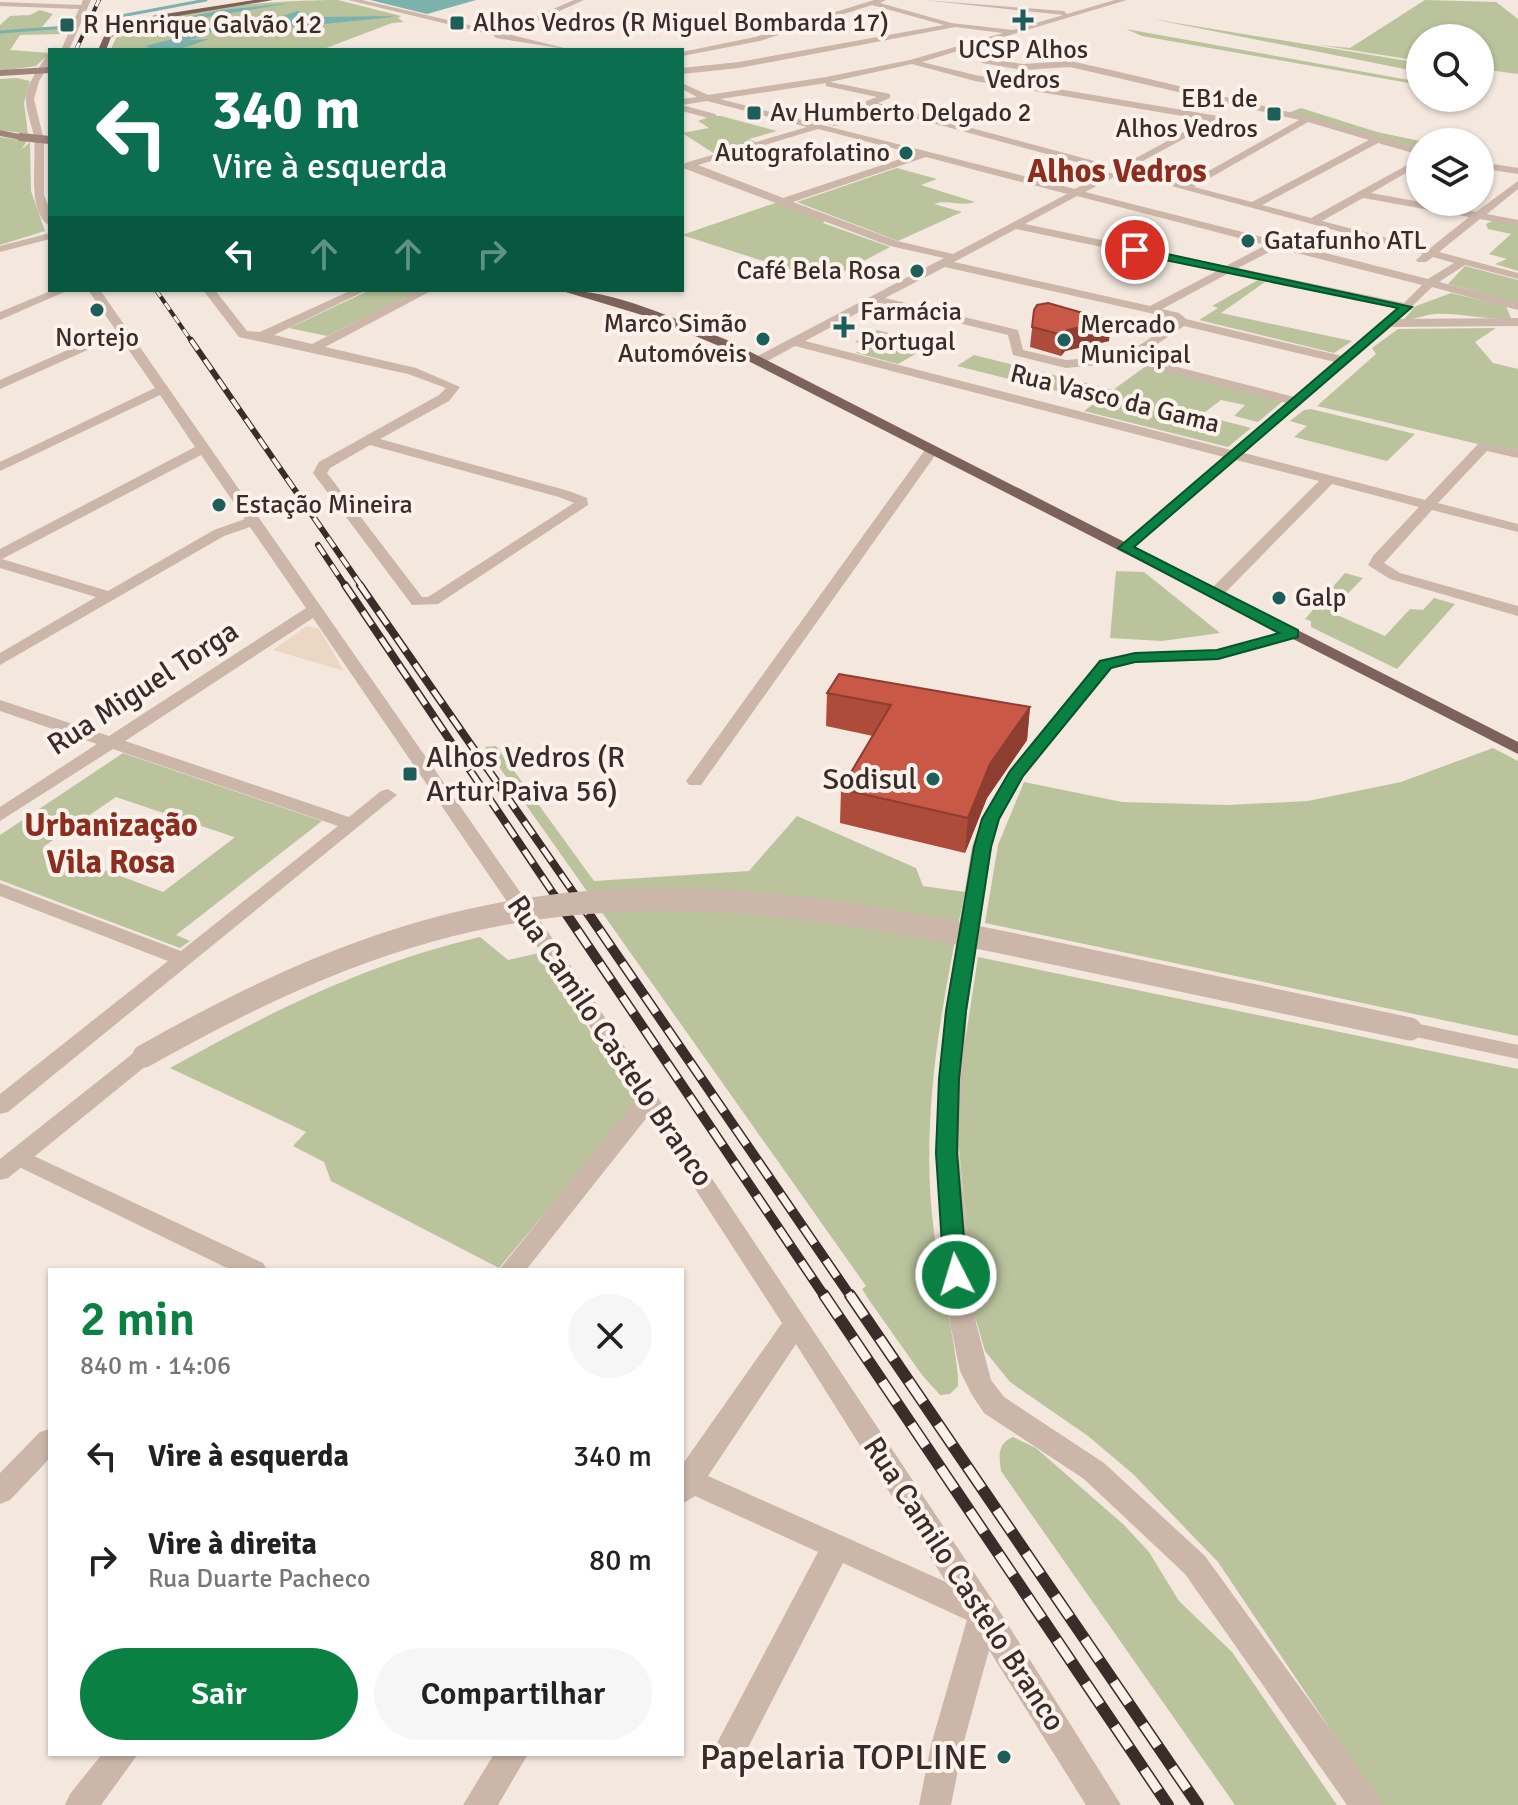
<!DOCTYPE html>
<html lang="pt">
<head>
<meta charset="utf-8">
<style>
	:root { --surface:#fff; --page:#f6f6f6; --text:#222; --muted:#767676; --accent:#0b8043 }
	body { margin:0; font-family:Signika,sans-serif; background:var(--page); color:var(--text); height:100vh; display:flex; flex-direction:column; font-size:30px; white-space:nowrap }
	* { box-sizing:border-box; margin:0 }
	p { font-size:26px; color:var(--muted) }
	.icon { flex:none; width:44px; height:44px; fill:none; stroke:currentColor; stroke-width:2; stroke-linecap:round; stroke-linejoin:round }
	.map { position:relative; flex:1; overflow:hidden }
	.sheet { position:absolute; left:48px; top:1268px; width:636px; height:488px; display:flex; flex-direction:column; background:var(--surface); border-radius:0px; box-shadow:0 2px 6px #0004 }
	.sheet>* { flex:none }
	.guide { position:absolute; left:48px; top:48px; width:636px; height:244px; border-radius:0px; box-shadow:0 2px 6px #0004; background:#0b6e4f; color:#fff; overflow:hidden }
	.tools { position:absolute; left:1406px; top:24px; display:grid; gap:16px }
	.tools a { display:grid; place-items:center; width:88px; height:88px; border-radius:50%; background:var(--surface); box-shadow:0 2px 6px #0004; font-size:40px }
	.pin { position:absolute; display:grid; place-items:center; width:68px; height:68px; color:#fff; margin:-34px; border:4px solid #fff; border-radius:50%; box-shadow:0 2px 8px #0007 }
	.me { position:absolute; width:88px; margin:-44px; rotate:355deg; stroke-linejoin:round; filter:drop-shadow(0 0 6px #0008) }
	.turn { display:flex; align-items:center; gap:28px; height:168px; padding:0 32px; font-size:36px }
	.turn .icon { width:104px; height:104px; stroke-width:2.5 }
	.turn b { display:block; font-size:56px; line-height:68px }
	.lanes { display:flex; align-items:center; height:76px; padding:0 32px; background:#0003; justify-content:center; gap:40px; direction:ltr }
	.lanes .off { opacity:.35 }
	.round { display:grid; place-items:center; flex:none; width:84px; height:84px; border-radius:42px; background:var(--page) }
	.head { display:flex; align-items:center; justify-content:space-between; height:136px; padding:0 32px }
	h1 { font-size:48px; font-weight:600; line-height:60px; color:var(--accent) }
	.primary-button { display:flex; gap:16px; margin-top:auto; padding:16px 32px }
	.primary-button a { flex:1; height:92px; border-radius:48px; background:var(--accent); color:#fff; font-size:32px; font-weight:600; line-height:92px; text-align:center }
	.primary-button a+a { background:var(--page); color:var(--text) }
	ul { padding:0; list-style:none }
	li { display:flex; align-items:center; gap:24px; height:104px; padding:0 32px }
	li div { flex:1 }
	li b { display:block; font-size:30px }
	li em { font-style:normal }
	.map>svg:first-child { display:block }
	.green { fill:#bbc39d; fill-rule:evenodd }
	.plaza { fill:#ecd6c4 }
	.water { fill:#7cb2ae }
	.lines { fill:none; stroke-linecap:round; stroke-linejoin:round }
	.stream { stroke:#7cb2ae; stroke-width:3 }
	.minor { fill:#ccb5a9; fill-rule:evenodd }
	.tertiary { fill:#ccb5a9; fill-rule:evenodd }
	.secondary { fill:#a0847a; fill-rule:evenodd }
	.primary { fill:#7c625a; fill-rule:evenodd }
	.rail-far4-casing { stroke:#392c29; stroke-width:4 }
	.rail-far3-casing { stroke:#392c29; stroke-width:6 }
	.rail-far2-casing { stroke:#392c29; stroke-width:8 }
	.rail-far1-casing { stroke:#392c29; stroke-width:10 }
	.rail-casing { stroke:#392c29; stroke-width:12 }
	.rail-far4 { stroke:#fbf2eb; stroke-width:3; stroke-dasharray:8; stroke-linecap:butt }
	.rail-far3 { stroke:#fbf2eb; stroke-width:4; stroke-dasharray:12; stroke-linecap:butt }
	.rail-far2 { stroke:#fbf2eb; stroke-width:5; stroke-dasharray:16; stroke-linecap:butt }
	.rail-far1 { stroke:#fbf2eb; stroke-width:7; stroke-dasharray:20; stroke-linecap:butt }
	.rail { stroke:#fbf2eb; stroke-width:9; stroke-dasharray:26; stroke-linecap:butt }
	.tertiary-bridge-far1 { stroke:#ccb5a9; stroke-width:18 }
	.tertiary-bridge { stroke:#ccb5a9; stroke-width:23 }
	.secondary-bridge { stroke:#a0847a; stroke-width:8 }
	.wall { fill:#ae4c3c }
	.shaded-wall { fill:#8d3e31 }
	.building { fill:#ca5846; stroke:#8d3e31; stroke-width:2 }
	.route { fill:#0b8043; stroke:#07532c; stroke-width:2 }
	.poi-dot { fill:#1d5d5a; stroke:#fbf2eb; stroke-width:3 }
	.labels { text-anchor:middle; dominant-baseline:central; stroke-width:8; stroke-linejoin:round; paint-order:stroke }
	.far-poi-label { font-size:26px; fill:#392c29; stroke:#fbf2eb; text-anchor:start }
	.far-street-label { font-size:26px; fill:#392c29; stroke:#fbf2eb }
	.street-label { font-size:30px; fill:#392c29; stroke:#fbf2eb }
	.poi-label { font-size:30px; fill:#392c29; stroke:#fbf2eb; text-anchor:start }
	.far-district-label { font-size:32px; font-weight:bold; fill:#8b2d1f; stroke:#fbf2eb }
	.neighbourhood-label { font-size:32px; font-weight:bold; fill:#8b2d1f; stroke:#fbf2eb }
	.near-poi-label { font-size:36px; fill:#392c29; stroke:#fbf2eb; text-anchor:end }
</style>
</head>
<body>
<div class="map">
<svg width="1518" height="1805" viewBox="0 0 1518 1805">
	<rect width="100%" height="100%" fill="#f3e7de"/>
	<g class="green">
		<path d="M338,0L401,16L398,18L404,22L392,23L321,50H111C113,44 115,38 120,34C148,6 296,0 338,0Z"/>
		<path d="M1425,0L1496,2L1518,19V74L1480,69V38H1420V61L1319,45L1350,48Z"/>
		<path d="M40,10L53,14L42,27L66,28L61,34L20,35L10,50L50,53L36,66L0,71V25L10,16L30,15Z"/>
		<path d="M1152,19L1420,63V72Z"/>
		<path d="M1126,29L1420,82V85L1142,36Z"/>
		<path d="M17,78L30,81L24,103L28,134L0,130V79Z"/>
		<path d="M865,105L902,115L834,126L809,119Z"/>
		<path d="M1301,108L1377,132L1425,142H1420V149L1288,113Z"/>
		<path d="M712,116H721L777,131L749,139L756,142L715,154L682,133L709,128L698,121Z"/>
		<path d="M0,137L27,141L21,150L30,142L31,191L45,231L0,245Z"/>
		<path d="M897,168L937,179L921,185L975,202C960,207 949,199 934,204L962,212L898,241L797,202Z"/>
		<path d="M778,202L825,220L823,223L890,247L826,281L682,235Z"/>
		<path d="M1495,220L1518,224V271L1495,264L1507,259L1489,254L1511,234L1488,229L1486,224Z"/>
		<path d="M1465,266L1518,280V303L1448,284Z"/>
		<path d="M1258,280L1265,282L1221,313L1352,341L1334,353L1199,320L1218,308L1212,306Z"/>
		<path d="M370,290H420L327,336L289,328Z"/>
		<path d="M1451,293L1506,306L1511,318C1487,321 1449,310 1428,315C1418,317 1415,320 1404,319L1416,306Z"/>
		<path d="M1496,328L1475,342L1493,363L1518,369V450L1478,444L1317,406L1376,354L1372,348L1398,329Z"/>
		<path d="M877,330L933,344L898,364L856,353L867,346L855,342Z"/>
		<path d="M974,355L1113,390L1146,366L1283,401L1258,422L1234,416L1245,405L1221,400L1201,415L1251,428L1228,447L1084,411L1097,401L957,366Z"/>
		<path d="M1311,409L1315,410L1415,434L1387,461L1294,437L1307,426L1290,421L1304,410Z"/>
		<path d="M1116,571L1144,572L1220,633L1162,641L1110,638Z"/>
		<path d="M1345,573L1363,578L1330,612L1385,636L1410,609L1423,610L1434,598L1455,604L1397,669L1311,627V621L1305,619Z"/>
		<path d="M496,746L594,881L749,871L797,816L916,868L923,886L965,892C942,1002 919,1119 934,1232C940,1280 953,1328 958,1376V1386L950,1394L940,1395L922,1375L869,1300L862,1289L866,1286L485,747Z"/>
		<path d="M1493,748L1518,761V1036L985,923L998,845L1024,782L1122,802L1227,805L1308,801L1401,782Z"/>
		<path d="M123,753L322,821L176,935L190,941L180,948L0,880V835ZM116,797L234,837V838L163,892L43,847Z"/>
		<path d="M480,937L508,960L539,953L637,1103L499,1268L331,1181L324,1162L293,1146L306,1132L170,1068C270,1012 368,963 480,937Z"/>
		<path d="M978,957L1518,1069V1805H1381L1218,1562L1133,1474L1088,1436L1010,1382L985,1351L975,1317L959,1148L962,1061Z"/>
		<path d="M1013,1437L1036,1448L1124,1525L1149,1552L1179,1601L1232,1652L1337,1805H1235L1001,1471C999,1455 997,1444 1013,1437Z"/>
	</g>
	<path class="plaza" d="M307,626L319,629L344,671L273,650Z"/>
	<g class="water">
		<path d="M370,0H476L427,14Z"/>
		<path d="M326,1L393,17L236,33L256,25L248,24L227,31L219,28L210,33L194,32L205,35L189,40L209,39C190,46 164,57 146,46L183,36L167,33L179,29L163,25L164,22L221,10L290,3L168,24L198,28L262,23L297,11L322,17L389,16Z"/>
	</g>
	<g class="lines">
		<g class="stream">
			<path d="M110,25L121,16L206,0"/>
			<path d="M0,32L67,27"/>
		</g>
		<g class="minor">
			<path d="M83,0H91L69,50H61L79,9L0,6V2L81,5Z"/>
			<path d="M348,0H362L499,32L574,0H584L508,34L572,50L496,38L493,35Z"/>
			<path d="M874,0H886L880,3L951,23L1013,30L1063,15L924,0L1064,11L1067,14L1115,0H1127L967,48L979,51L988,59L1023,64L1070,61L1111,70L1310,117L1420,149V155L1378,143L1262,205L1311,218L1420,158V165L1371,193L1476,212L1518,181V189L1487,214L1518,220V226L1480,219L1439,252L1518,273V279L1465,265L1439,282L1518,302V310L1432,287L1399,319L1518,318V326L1391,327L1244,453L1425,500L1479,443L1518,450V458L1487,451L1438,503L1518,524V532L1432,510L1384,563L1400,573L1518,606V616L1390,579L1368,565L1373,556L1419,507L1332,484L1221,597H1209V591L1319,481L1236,460L1125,553L1120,551V545L1224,457L795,346L762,364H754V358L944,258L890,246L683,168L685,163L807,127L707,101L682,105V99L697,97L682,89V83L708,95L826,77L910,60L1003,33L955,27L739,68L682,74V68L739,62L944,25L872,5L760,41L682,56V52L755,37ZM958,51L973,55L982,63L1023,70L1070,67L1299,120L1184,185L1132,171L1127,174L1423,254L1416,260L1418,262H1426L1433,257L1454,263L1428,279L1085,192L1114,177V173H1106L1075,189L720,99L826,83V86L877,97L866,101V105L1106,170L1109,165L878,103L890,98V94L830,82L912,64L975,81L1206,120L1123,165L1126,170L1224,117L975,75L922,62ZM1308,122L1369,140L1252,202L1194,187ZM818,129L915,154L783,198L698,165ZM926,157L1067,194L953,254L897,241L793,202ZM1077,196L1266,245L1226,266L1025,224ZM1363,198L1469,217L1429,249L1322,221ZM1016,229L1217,271L1150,306L954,262ZM1277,248L1422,285L1404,303L1238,268ZM945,267L1150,313L1174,322L1125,355L1066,360L1023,350L1018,330L885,298ZM1229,273L1398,309L1342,356L1186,319L1179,313L1162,309ZM876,303L1008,335L1013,355L1066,368L1128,362L1287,403L1231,450L805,341ZM1184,326L1335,362L1294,397L1138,357Z"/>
			<path d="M47,55H50V64L39,81L34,99L44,140V195L50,210V226C26,212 37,161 34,137C32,125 26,112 26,100C26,84 39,68 47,55Z"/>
			<path d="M682,105L715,114L717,116L712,119L682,111Z"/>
			<path d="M1480,162L1518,168V174L1480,168Z"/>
			<path d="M50,233V239L0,252V246Z"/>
			<path d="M53,290H69L0,320V312Z"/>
			<path d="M88,290H100L550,935L995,1604L1121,1805H1086L989,1650L963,1745L951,1805H919L931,1745L967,1620L843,1563L740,1763L729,1767L718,1763L713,1752L718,1741L818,1552L695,1496L682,1504V1465L782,1323L648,1116L526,1270H499L637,1099L534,941L313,618L125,741L349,817L381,791L388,789L397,795L8,1112L0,1114V1094L168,961L0,896V883L181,951L338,826L113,749L0,821V807L97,744L0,711V700L109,736L306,608L250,527L224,536L0,665V653L96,597L0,568V549L195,447L160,395L0,471V462L155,388L119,336L0,389V380L115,329ZM201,455L245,519L214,530L108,591L2,559ZM796,1344L946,1582L708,1476Z"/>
			<path d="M203,290H215L247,331L260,332L352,290H367L274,335L312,344L418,290H433L325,347L416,368L460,387L449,401L380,439L569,491L587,498L588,505L438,604L412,605L313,473L319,462L439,395L446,388L408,374L239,337ZM370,445L559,497L574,503L428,597H422L327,473L330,468Z"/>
			<path d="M927,447L939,450L701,785H689L686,781L689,777Z"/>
			<path d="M1293,629L1301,634L1299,637L1218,660L1135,663L1112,668L1024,776L1000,819L992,847L967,1011L959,1153L976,1323L991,1380L1004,1397L1104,1463L1205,1556L1377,1794L1382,1805H1347L1185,1574L1084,1479L984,1413L972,1395L960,1371L950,1323L935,1153L945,1011L972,847L982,819L1007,774L1100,660L1135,653L1217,650Z"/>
			<path d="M19,1149L263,1263L267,1270H231L11,1163L7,1157L11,1151Z"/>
			<path d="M50,1429V1458L10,1500L0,1504V1473L40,1432Z"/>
			<path d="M102,1754H138L101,1805H65L70,1794Z"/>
			<path d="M494,1754H528L498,1805H463Z"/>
		</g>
		<g class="tertiary">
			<path d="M1410,1022L1518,1045V1059L1402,1034L1399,1029Z"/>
			<path d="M144,1049L152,1051L155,1056L152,1061L8,1178L0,1180V1159L136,1051Z"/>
		</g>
		<g class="secondary">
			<path d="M50,67V73L0,76V70Z"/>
			<path d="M0,130L24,135L26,137L21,140L0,136Z"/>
		</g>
		<g class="primary">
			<path d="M254,0H273L154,20L111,37L106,50H98L105,34L152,16Z"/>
			<path d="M559,290C616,290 675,319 727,340L1518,742V754L719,346L652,318Z"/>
		</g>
		<g class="rail-far4-casing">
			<g id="rail-far4">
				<path d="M76,50L99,0"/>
				<path d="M156,290L192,342"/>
			</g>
		</g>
		<g class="rail-far3-casing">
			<g id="rail-far3">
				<path d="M191,340L362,587"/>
				<path d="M318,545L346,587"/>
			</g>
		</g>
		<g class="rail-far2-casing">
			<g id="rail-far2">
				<path d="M345,585L557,899"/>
				<path d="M360,585L578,899"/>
			</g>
		</g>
		<g class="rail-far1-casing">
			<g id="rail-far1">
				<path d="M555,897L825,1297"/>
				<path d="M577,897L851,1297"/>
			</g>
		</g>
		<g class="rail-casing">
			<g id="rail">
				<path d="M824,1295L1168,1805"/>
				<path d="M850,1295L1198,1805"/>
			</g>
		</g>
		<use href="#rail-far4" class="rail-far4"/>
		<use href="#rail-far3" class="rail-far3"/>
		<use href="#rail-far2" class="rail-far2"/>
		<use href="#rail-far1" class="rail-far1"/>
		<use href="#rail" class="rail"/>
		<path class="tertiary-bridge-far1" d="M676,899H683"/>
		<path class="tertiary-bridge" d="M144,1056C256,993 369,939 496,915C691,877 873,915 1063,955C1178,980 1294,1004 1410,1029"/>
		<path class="secondary-bridge" d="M21,137L50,140"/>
	</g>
	<g class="wall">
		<path d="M1034,310L1109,341L1065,351L1061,356L1030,347Z"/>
		<path d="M827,693L1030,707L1027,740L987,798L965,853L840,823L841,789L873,736L826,726Z"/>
	</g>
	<g class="shaded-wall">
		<path d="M1111,321L1109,341L1065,351L1061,356L1063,335L1067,330Z"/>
		<path d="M1030,707L1027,740L987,798L965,853L968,818L990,764Z"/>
	</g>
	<g class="building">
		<path d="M1048,303L1111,321L1067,330L1063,335L1032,327L1034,310L1037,305Z"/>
		<path d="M839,674L1030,707L990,764L968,818L841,789L891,705L827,693Z"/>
	</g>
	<path class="route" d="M1135,247L1412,307L1134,547L1298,630V637L1218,659L1135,662L1111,668L1023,776L999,819L991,847L966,1011L959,1079L957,1153L967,1275L964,1282H948L944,1275L936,1153L939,1079L946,1011L974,847L982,819L1010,771L1100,661L1135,653L1217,650L1279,633L1118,548L1398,308L1131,253Z"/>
	<g class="poi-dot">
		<path d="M1019 8h8v8h8v8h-8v8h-8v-8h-8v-8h8z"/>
		<rect x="449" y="15" width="16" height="16" rx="4"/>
		<rect x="59" y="17" width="16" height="16" rx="4"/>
		<rect x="746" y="105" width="16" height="16" rx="4"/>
		<rect x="1266" y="106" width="16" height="16" rx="4"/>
		<circle cx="906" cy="153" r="8"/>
		<circle cx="1248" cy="241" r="8"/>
		<circle cx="917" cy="271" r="8"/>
		<circle cx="97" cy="310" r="8"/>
		<path d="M840 315h8v8h8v8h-8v8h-8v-8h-8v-8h8z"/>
		<circle cx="763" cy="339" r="8"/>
		<circle cx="1064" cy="340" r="8"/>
		<circle cx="219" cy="505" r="8"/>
		<circle cx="1279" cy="598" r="8"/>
		<rect x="402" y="766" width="16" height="16" rx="4"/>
		<circle cx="933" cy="779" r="8"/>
		<circle cx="1004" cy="1757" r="8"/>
	</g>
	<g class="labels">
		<g class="far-poi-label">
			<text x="473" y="23">Alhos Vedros (R Miguel Bombarda 17)</text>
			<text x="83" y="25">R Henrique Galvão 12</text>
			<text x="1023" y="50" text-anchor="middle">UCSP Alhos<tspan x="1023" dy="30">Vedros</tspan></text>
			<text x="1258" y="99" text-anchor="end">EB1 de<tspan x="1258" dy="30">Alhos Vedros</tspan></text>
			<text x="770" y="113">Av Humberto Delgado 2</text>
			<text x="890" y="153" text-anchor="end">Autografolatino</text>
			<text x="1264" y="241">Gatafunho ATL</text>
			<text x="901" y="271" text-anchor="end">Café Bela Rosa</text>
			<text x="860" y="312">Farmácia<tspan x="860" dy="30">Portugal</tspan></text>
			<text x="747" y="324" text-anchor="end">Marco Simão<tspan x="747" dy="30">Automóveis</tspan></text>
			<text x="1080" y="325">Mercado<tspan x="1080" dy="30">Municipal</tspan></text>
			<text x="97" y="338" text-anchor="middle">Nortejo</text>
			<text x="235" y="505">Estação Mineira</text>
			<text x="1295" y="598">Galp</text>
		</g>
		<g class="far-street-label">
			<text transform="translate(1115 399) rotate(14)">Rua Vasco da Gama</text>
		</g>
		<g class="street-label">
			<text transform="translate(143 688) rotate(-33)">Rua Miguel Torga</text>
			<text transform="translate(610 1041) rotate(56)">Rua Camilo Castelo Branco</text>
			<text transform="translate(964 1584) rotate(57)">Rua Camilo Castelo Branco</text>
		</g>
		<g class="poi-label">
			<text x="426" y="757">Alhos Vedros (R<tspan x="426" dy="34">Artur Paiva 56)</tspan></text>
			<text x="917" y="779" text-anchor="end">Sodisul</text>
		</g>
		<g class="far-district-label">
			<text x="1117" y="171">Alhos Vedros</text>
		</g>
		<g class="neighbourhood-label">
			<text x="111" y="825">Urbanização<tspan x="111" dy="37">Vila Rosa</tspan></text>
		</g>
		<g class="near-poi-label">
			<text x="988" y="1757">Papelaria TOPLINE</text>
		</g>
	</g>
</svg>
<div class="tools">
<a><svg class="icon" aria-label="search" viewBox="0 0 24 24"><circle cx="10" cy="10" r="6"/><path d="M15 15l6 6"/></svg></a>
<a><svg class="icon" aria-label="layers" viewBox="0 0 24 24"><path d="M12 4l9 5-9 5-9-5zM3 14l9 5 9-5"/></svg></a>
</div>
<div class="pin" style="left:1135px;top:250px;background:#d93025"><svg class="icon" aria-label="arrive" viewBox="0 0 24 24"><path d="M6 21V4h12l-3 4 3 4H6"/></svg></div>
<svg class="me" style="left:956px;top:1275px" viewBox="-20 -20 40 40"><circle r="17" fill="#0b8043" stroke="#fff" stroke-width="3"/><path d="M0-11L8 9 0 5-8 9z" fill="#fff"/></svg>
<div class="guide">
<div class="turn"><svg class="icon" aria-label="left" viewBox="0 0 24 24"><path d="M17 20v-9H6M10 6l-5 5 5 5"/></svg><div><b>340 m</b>Vire à esquerda</div></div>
<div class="lanes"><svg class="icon" aria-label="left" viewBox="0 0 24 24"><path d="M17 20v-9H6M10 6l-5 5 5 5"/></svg><svg class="icon off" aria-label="ahead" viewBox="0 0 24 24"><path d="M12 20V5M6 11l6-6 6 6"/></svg><svg class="icon off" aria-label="ahead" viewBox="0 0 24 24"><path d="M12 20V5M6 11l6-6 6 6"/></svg><svg class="icon off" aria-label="right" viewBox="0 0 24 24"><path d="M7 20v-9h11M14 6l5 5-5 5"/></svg></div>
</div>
<section class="sheet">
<div class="head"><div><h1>2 min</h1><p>840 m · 14:06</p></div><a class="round"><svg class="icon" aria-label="close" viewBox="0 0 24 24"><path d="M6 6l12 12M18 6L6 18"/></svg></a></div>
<ul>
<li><svg class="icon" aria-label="left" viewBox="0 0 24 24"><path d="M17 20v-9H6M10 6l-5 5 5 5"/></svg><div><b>Vire à esquerda</b></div><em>340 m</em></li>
<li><svg class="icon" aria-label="right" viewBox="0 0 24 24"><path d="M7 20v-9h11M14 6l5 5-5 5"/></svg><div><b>Vire à direita</b><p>Rua Duarte Pacheco</p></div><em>80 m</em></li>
</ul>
<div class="primary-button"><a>Sair</a><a>Compartilhar</a></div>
</section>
</div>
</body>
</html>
